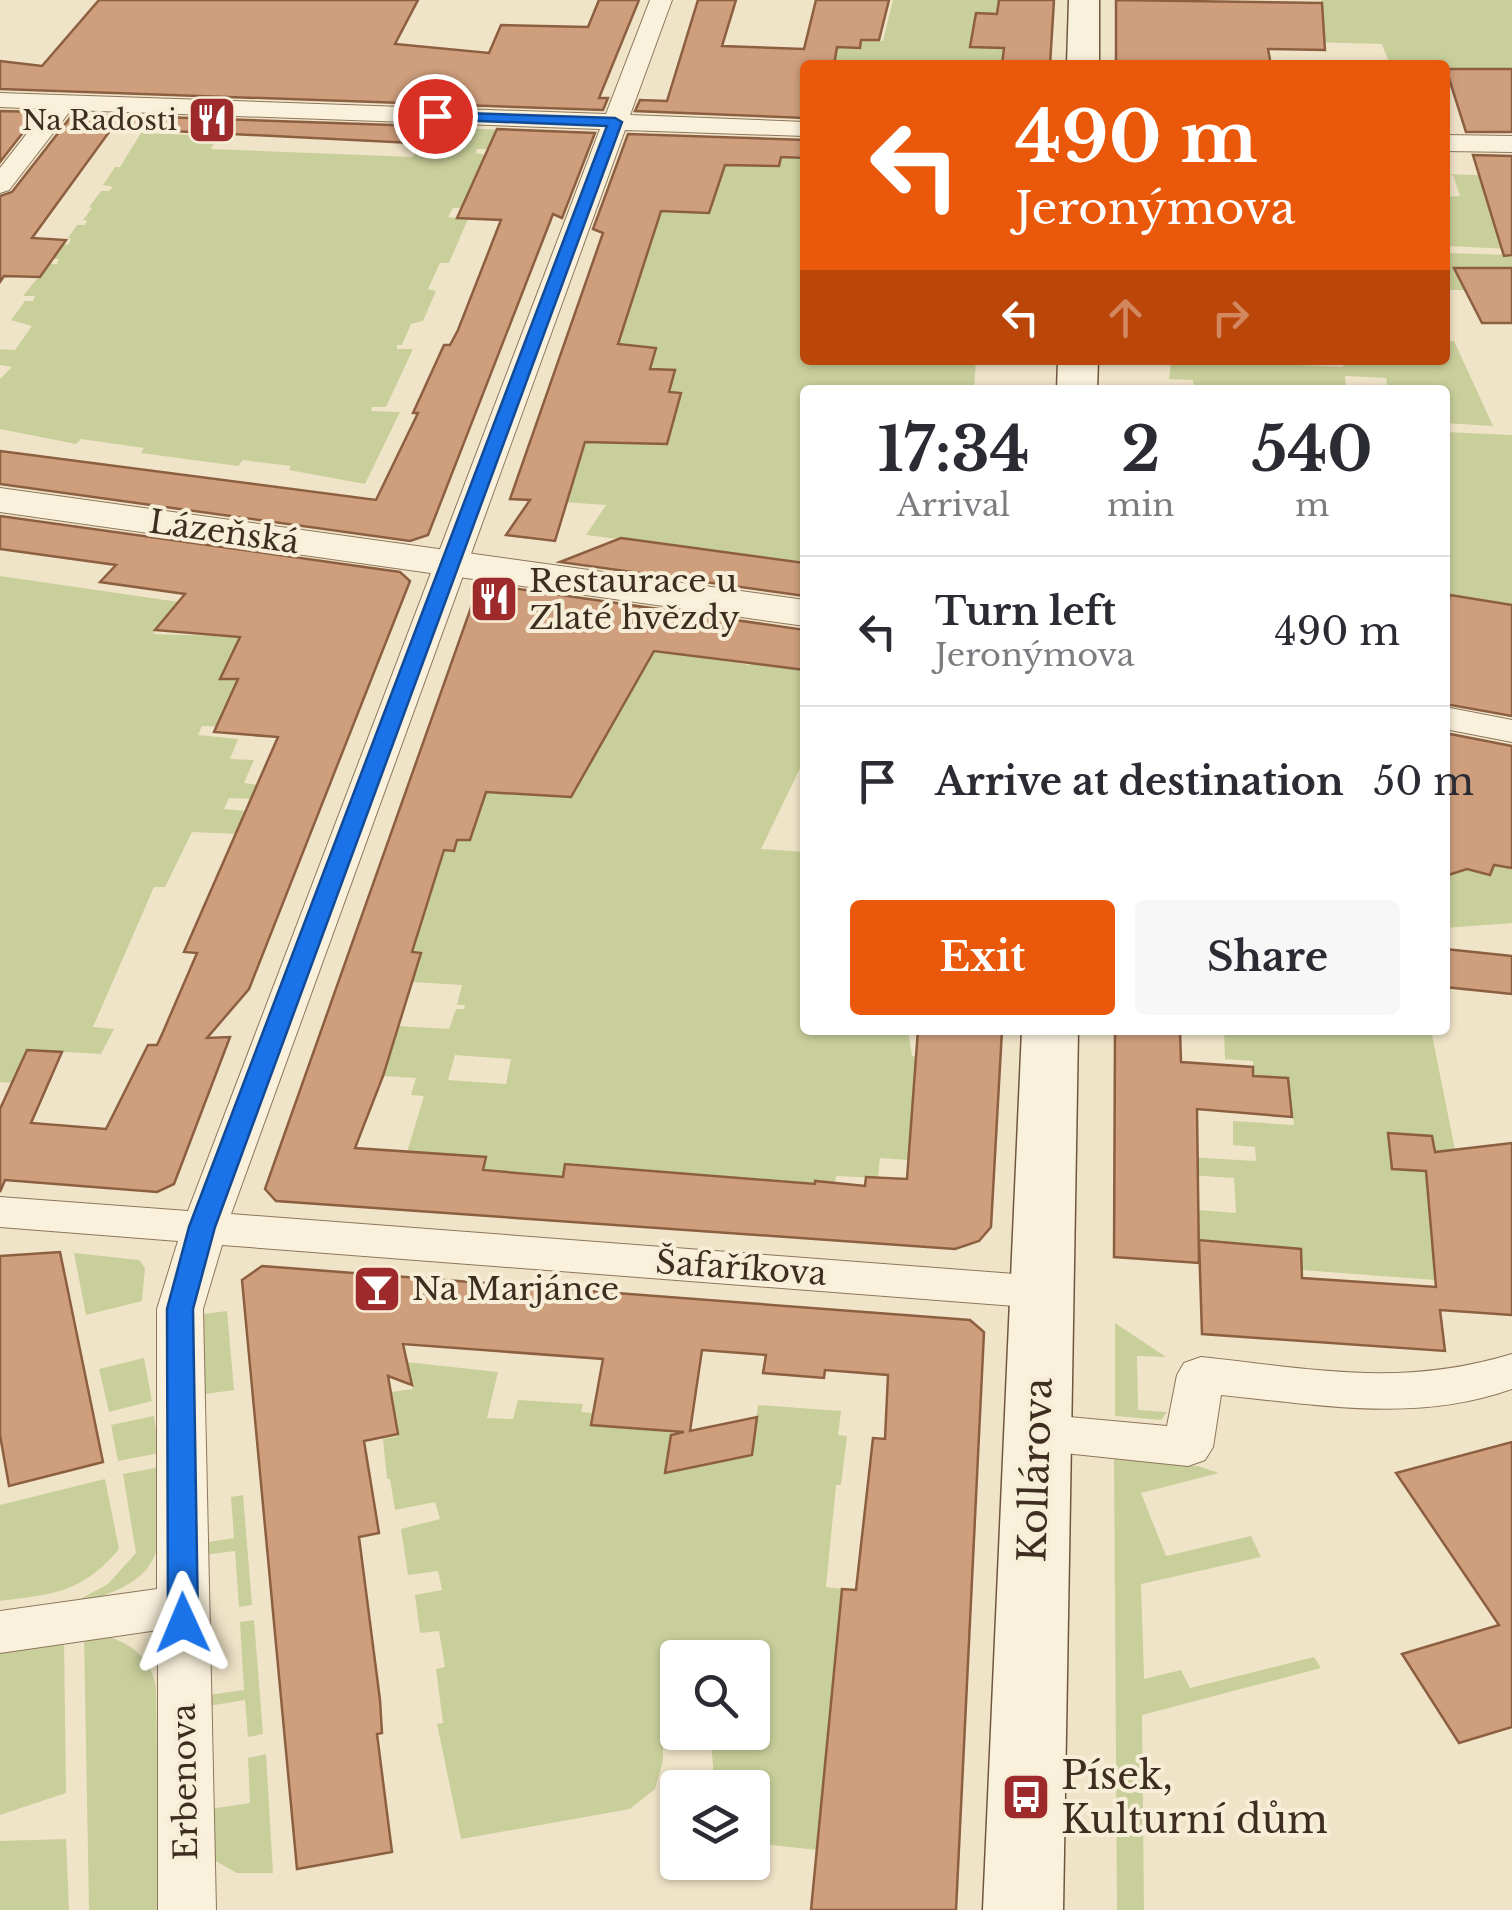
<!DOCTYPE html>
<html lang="en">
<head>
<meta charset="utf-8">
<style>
	:root { --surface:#fff; --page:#f7f7f7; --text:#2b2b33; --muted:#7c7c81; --line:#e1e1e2; --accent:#ea580c }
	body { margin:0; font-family:"Libre Baskerville",serif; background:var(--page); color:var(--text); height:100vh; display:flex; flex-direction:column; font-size:38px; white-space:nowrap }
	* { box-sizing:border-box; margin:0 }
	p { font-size:32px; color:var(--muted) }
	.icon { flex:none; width:55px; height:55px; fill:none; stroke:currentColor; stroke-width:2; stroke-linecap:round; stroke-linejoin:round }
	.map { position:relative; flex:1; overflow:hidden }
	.panel { position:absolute; left:800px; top:385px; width:650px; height:650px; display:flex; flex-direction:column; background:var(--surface); border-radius:10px; box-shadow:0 2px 8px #0004 }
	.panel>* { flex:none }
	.hud { position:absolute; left:800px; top:60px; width:650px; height:305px; border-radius:10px; box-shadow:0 2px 8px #0004; background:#ea580c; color:#fff; overflow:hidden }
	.tools { position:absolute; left:660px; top:1640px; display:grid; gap:20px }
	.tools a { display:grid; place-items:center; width:110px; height:110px; border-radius:10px; background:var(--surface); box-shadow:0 2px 8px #0004; font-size:50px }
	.pin { position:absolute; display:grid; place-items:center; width:85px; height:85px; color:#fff; margin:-42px; border:5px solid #fff; border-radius:50%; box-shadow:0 2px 10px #0007 }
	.me { position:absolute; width:110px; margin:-55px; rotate:359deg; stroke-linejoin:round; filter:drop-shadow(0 0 8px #0008) }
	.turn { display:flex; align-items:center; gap:35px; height:210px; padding:0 50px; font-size:45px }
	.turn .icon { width:130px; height:130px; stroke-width:2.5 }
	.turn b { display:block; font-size:70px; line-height:85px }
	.lanes { display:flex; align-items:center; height:95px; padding:0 50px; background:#0003; justify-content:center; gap:50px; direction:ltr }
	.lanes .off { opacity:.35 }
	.eta { display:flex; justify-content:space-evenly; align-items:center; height:170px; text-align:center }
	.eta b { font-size:60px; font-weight:800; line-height:70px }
	.action { display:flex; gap:20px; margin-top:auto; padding:20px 50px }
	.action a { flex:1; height:115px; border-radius:10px; background:var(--accent); color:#fff; font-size:40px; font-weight:800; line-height:115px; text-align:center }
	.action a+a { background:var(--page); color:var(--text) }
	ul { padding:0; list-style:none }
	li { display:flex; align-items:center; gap:30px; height:150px; padding:0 50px; border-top:2px solid var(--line) }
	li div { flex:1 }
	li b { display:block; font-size:38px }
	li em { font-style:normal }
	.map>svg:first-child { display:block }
	.green { fill:#c9cf9b; fill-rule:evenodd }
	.building { fill:#cf9f7d; stroke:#8d5f41; stroke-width:2.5 }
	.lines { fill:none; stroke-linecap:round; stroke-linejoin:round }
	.minor-casing { stroke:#8d765c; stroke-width:2 }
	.tertiary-casing { stroke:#8d765c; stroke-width:2 }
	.secondary-casing { stroke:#6f573f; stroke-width:3 }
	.minor { fill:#faf1dc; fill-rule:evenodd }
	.tertiary { fill:#faf1dc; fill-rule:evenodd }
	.secondary { fill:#faf1dc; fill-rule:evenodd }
	.route { fill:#1a73e8; stroke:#114b97; stroke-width:2.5 }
	.labels { text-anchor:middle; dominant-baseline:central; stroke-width:8; stroke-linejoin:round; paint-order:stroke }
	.far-poi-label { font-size:28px; fill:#3d2e20; stroke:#f7eed8; text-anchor:end }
	.street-label { font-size:32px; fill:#3d2e20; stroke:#f7eed8 }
	.poi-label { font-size:32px; fill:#3d2e20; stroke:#f7eed8; text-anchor:start }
	.near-street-label { font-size:38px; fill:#3d2e20; stroke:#f7eed8 }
	.near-poi-label { font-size:38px; fill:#3d2e20; stroke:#f7eed8; text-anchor:start }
</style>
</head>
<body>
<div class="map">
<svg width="1512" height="1910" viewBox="0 0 1512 1910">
	<rect width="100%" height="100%" fill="#f0e4c8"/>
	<g class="green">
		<path d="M893,0H999L1007,48H1003L1002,65H834L837,47L859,48L861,40L883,41Z"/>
		<path d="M1321,0H1512V69L1456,87H1445V65H1390L1382,44L1195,39L1322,9Z"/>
		<path d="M429,127L510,130L500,150L477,149L476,153L486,155L474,208H453L448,217L468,219L449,263H440L428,289L436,291L423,321L411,324L402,345H397V349H413L386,407H372L371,411L400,412L365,484L289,470L291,466L243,460L238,466L141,453L144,448L81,439L76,444L0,429V379L12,367L0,365V349L15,350L32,326L11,320L25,301H33L35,296H23L49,264H57L59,259H52L62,245L69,244L71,239L68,238L77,225H85L87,221L83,220L92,208L89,207L101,191H109L113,187L103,185L115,167H120L141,133L218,136L211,149L413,157Z"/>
		<path d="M677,151L773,166H779L781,157L805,158V360H976L974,390H805V562L586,535L606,505L563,502L622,352L624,344H615L619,327H625Z"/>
		<path d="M1445,174L1509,176L1512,249L1445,246V197L1460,196L1453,175H1445V185Z"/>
		<path d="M1445,253L1512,255V268H1454L1465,290H1445Z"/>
		<path d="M1445,341H1454L1493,426L1445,423V390H1388L1386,378L1345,376L1346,390H1194L1193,380L1169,379L1171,363L1184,364V360L1343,367V360H1445Z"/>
		<path d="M1445,432L1512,435V605L1450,595L1445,611Z"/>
		<path d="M0,576L179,602L153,634L250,637L287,661L229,658L221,679L241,676L236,727L202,726L198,735L238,739L230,759L254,760L244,783L259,785L253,799L229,798L224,809L248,811L238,834L192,832L165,887H154L93,1027L114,1029L101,1054L27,1050L12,1083L0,1082Z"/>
		<path d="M654,650L750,665L752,661L805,665V758L761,849L805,852V1030H908L912,1056L929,1057L921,1161L880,1158L878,1178L836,1176L835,1183L815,1184L566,1164L563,1177L483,1170L407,1152L424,1096L411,1095L416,1078L383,1076L398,1026L449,1029L456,1009H464L465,1005H457L462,985L411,982L420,953L412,952L443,850L454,851L457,840H471L478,774ZM455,1055L511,1059L506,1084L448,1080Z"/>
		<path d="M1494,865L1512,868V923L1445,928V872L1467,869L1490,874Z"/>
		<path d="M1224,1030H1431L1469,1220L1429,1218L1439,1276L1435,1280L1302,1270L1301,1249L1258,1267L1199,1263V1210L1236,1213L1234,1178L1188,1175V1157L1256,1161L1255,1147L1233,1145V1121L1294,1125L1288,1078L1253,1076V1061L1225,1059Z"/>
		<path d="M74,1253L139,1260L145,1268L142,1301L86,1315Z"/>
		<path d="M227,1311L234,1390L205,1394L204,1314Z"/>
		<path d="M1115,1323L1166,1357L1137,1356L1138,1410L1167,1412L1161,1420L1115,1416Z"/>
		<path d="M144,1358L152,1401L109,1412L99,1369Z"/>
		<path d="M406,1362L498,1372L487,1418L513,1419L518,1400L583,1404L581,1412L593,1413L592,1425L632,1428L676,1410L671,1436L751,1455L758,1405L841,1411L838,1435L847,1436L841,1485H836L826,1587L842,1589L818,1850L753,1843L752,1788L715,1787L710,1733L752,1732V1658H678L677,1721H663V1761L655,1789L630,1809L461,1839L437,1724L443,1723L436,1669L445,1667L439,1631L420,1633L415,1595L442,1590L438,1571L408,1575L401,1529L440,1519L435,1502L395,1510L390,1479H387L383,1439L398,1436L391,1392L413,1389Z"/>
		<path d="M154,1416L159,1453L118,1461L111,1425Z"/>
		<path d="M1114,1459L1198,1466L1219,1473L1141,1493L1166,1556L1251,1536L1261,1557L1141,1584L1144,1679L1181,1670L1190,1688L1314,1657L1321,1668L1142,1715L1144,1910H1117Z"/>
		<path d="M160,1467C160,1547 172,1576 84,1602L82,1598L108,1584L136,1553L123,1474Z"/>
		<path d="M105,1479L119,1549C82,1593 54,1594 0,1601V1505Z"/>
		<path d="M243,1495L252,1605L239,1607L235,1551L204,1555L203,1543L234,1538L231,1497Z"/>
		<path d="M254,1620L263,1734L248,1737L245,1700L208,1706V1695L244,1690L240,1622Z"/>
		<path d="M102,1635C130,1642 150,1657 156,1686L159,1910H89L84,1636Z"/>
		<path d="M64,1637L66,1793L0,1815V1647Z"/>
		<path d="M266,1754L273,1873H237L212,1859L210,1809L250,1803L248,1758Z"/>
		<path d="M66,1839L69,1910H0V1841Z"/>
	</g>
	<g class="building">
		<path d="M99,0H418L395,44L489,53L501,25L588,27L599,0H639L599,98H608L603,110L0,89V61L42,66Z"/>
		<path d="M698,0H736L722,46L804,49L816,0H889L879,40H861L860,48L837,47L834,65H805V118L635,111L640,100L667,101Z"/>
		<path d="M999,0H1054L1050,65H1002L1004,48L970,47L976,13L997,14Z"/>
		<path d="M1116,0L1322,3L1325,50L1268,49L1271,65H1116Z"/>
		<path d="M1446,69H1512V132H1466Z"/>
		<path d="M0,111L39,112L0,162Z"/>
		<path d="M73,114L420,126L412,143L112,128L32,238L66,240L40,277L4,276L0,282V196L12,192Z"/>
		<path d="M497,129L595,133L562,218L553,214L428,535L410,541L0,484V451L376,500L418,413H413L444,345H450L458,330L501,220L457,218Z"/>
		<path d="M628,134L805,140V158L781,157L779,166L725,165L709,213L661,211L618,344L656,348L650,369L675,370L669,392L681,393L667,444L585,442L555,541L506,535L530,500L510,499L603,233L593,229Z"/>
		<path d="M1473,155L1512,156V255L1504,256Z"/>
		<path d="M1454,268H1512V323H1482Z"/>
		<path d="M0,516L400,572L410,581L249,989L207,1038L230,1037L174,1184L157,1192L5,1180L0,1192V1109L27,1050L62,1052L31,1123L106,1129L148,1045H157L163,1032L197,953L184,952L278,737L214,732L238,679H220L240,637L155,630L185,594L100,582L116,565L0,549Z"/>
		<path d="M621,538L805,563V596L560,562Z"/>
		<path d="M498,586L805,630V670L654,651L571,797L486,792L470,840H457L454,851L444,850L412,952L421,953L383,1076L355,1148L486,1157L483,1170L563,1177L565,1164L815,1184V1181L865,1186L866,1177L907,1179L918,1030H1002L991,1227L979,1241L955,1249L276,1201L265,1189L474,599Z"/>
		<path d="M1450,595L1512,605V716L1445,704V618Z"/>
		<path d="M1445,733L1512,746V868L1494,865L1490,875L1467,869L1445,876Z"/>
		<path d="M1445,949L1512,956V994L1445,987Z"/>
		<path d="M1115,1030H1180L1181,1062L1253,1067V1076L1288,1078L1292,1117L1197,1109L1199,1263L1114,1257Z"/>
		<path d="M1388,1133L1432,1136L1435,1152L1512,1143V1315L1440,1310L1445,1351L1202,1334L1199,1240L1301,1249L1302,1278L1436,1287L1426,1171L1392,1169Z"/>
		<path d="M60,1252L103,1462L9,1486L0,1435V1256Z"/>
		<path d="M262,1266L970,1320L984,1332L956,1910H811L842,1589L856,1590L873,1438L885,1439L888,1375L825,1370L824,1378L763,1373L766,1355L702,1350L690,1431L757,1417L752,1455L665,1473L671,1435L684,1432L591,1425L603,1359L403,1344L412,1385L388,1376L398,1434L364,1441L379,1533L359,1537L380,1700L382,1733L377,1734L392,1852L297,1869L242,1280Z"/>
		<path d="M1512,1442V1727L1459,1743L1402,1654L1499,1625L1396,1473Z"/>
	</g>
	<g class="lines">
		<g class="minor-casing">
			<g id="minor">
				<path d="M650,0H672L630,115L805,122V136L625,130L231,1214L1041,1276L1057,1280L1064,1292L1057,1304L1041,1308L222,1245L203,1309L216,1910H158V1630L0,1653V1611L157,1589V1309L178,1241L0,1227V1197L188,1211L600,129L71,110L9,190L0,193V168L46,109L0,107V93L606,114Z"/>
				<path d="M1445,135L1512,136V152L1445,151Z"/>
				<path d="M1445,707L1512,720V742L1445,729Z"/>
				<path d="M1512,1354V1389C1417,1423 1320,1405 1221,1395L1213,1447L1205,1460L1188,1466L1036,1450L1019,1445L1012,1432L1019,1419L1036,1414L1167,1426L1177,1375L1184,1363L1201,1357C1315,1369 1399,1388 1512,1354Z"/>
			</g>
		</g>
		<g class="tertiary-casing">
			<path id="tertiary" d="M0,488L805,600V626L0,512Z"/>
		</g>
		<g class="secondary-casing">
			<g id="secondary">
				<path d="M1069,0H1099V65H1067Z"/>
				<path d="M1058,360H1098L1097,390H1057Z"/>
				<path d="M1022,1030H1078L1063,1910H983Z"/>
			</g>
		</g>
		<use href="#minor" class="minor"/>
		<use href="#tertiary" class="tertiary"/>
		<use href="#secondary" class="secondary"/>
	</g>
	<path class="route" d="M435,112L615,118L622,122L215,1227L193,1309L198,1623L193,1631L183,1635L172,1631L168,1623L167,1309L189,1227L607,126L430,119V113Z"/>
	<defs>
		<g id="restaurant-square" transform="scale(2.5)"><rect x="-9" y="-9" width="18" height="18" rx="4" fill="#9e2a2b" stroke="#f7eed8"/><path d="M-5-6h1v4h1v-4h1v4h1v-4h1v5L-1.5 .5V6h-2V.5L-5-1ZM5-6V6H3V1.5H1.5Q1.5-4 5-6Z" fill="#fff"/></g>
		<g id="bar-square" transform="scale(2.5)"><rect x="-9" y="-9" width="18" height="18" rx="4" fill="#9e2a2b" stroke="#f7eed8"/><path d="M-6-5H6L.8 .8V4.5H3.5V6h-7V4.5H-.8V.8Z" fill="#fff"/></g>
		<g id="bus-square" transform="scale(2.5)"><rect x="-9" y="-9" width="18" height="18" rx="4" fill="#9e2a2b" stroke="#f7eed8"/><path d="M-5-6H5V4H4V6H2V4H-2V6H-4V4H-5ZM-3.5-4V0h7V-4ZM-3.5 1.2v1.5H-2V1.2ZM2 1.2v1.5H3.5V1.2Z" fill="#fff"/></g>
	</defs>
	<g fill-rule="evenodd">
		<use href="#restaurant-square" x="212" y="120"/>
		<use href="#restaurant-square" x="494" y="599"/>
		<use href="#bar-square" x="377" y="1289"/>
		<use href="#bus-square" x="1026" y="1797"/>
	</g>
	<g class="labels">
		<g class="far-poi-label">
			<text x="177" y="120">Na Radosti</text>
		</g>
		<g class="street-label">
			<text transform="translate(224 532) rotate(8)">Lázeňská</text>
			<text transform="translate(741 1268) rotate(4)">Šafaříkova</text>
			<text transform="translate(185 1782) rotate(-91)">Erbenova</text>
		</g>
		<g class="poi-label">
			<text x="529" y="581">Restaurace u<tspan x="529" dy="37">Zlaté hvězdy</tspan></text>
			<text x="412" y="1289">Na Marjánce</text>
		</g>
		<g class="near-street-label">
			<text transform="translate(1035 1470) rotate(-88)">Kollárova</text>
		</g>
		<g class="near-poi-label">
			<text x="1061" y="1775">Písek,<tspan x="1061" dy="44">Kulturní dům</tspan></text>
		</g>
	</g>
</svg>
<div class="tools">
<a><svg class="icon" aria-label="search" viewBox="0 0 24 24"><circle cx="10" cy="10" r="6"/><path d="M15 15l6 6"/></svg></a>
<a><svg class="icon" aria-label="layers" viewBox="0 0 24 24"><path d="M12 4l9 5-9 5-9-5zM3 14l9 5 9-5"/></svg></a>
</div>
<div class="pin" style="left:435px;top:116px;background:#d93025"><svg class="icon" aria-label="arrive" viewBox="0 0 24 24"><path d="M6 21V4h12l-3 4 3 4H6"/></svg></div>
<svg class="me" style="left:183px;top:1623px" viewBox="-20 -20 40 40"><path d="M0-17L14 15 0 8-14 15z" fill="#1a73e8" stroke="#fff" stroke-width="4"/></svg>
<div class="hud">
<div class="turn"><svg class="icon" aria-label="left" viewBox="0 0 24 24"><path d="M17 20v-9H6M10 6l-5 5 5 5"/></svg><div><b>490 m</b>Jeronýmova</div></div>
<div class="lanes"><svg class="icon" aria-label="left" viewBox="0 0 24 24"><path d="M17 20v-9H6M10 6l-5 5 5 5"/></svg><svg class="icon off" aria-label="ahead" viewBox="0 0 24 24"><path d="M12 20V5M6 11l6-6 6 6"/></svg><svg class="icon off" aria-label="right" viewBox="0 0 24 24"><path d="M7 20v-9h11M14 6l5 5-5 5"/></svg></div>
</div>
<section class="panel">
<div class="eta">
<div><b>17:34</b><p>Arrival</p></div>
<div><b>2</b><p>min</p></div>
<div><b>540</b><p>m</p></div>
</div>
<ul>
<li><svg class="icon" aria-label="left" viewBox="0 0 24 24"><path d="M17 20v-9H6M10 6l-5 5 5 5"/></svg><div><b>Turn left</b><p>Jeronýmova</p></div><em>490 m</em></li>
<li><svg class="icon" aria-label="arrive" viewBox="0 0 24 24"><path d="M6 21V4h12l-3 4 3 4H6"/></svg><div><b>Arrive at destination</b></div><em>50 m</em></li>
</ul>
<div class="action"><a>Exit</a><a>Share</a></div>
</section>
</div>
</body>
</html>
